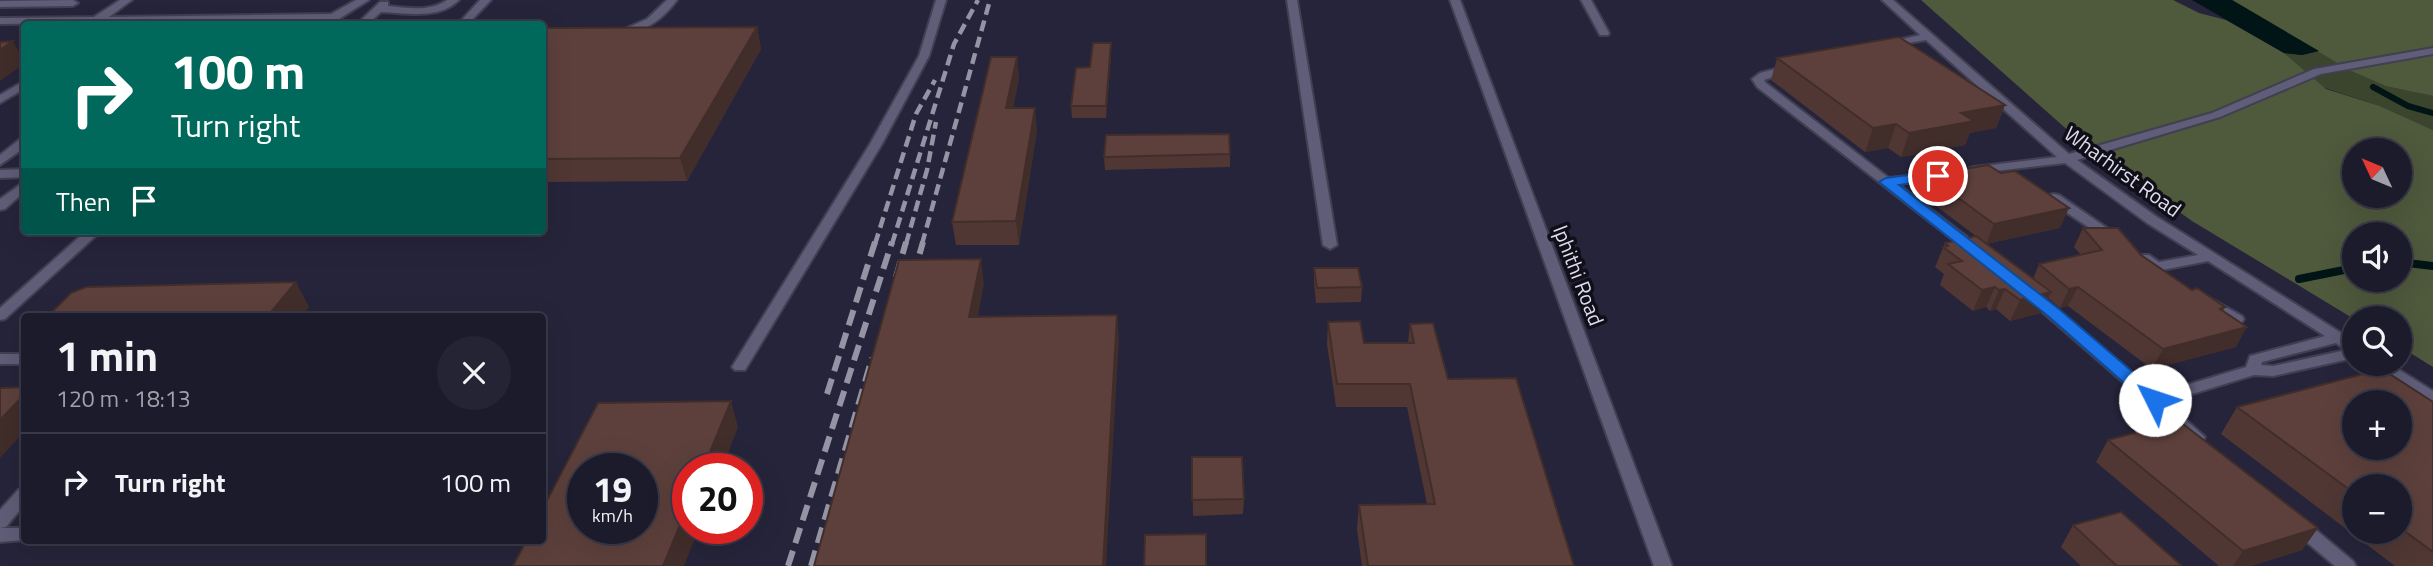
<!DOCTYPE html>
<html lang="en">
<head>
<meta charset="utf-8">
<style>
	:root { --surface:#1c1b2c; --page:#252434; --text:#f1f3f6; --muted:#a0a1a9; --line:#3a3948 }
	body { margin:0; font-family:"Titillium Web",sans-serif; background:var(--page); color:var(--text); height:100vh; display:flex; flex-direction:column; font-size:26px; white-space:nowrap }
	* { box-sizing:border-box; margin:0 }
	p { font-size:23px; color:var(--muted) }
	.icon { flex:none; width:38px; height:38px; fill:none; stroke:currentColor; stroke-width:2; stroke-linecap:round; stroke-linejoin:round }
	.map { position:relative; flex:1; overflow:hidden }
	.sheet { position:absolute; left:21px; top:313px; width:525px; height:231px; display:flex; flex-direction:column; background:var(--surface); border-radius:7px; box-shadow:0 7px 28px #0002,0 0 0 2px var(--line) }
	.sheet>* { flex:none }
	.guide { position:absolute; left:21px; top:21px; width:525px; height:214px; border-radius:7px; box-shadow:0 7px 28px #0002,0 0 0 2px var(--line); background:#00695c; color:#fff; overflow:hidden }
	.needle { width:46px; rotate:314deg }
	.fabs { position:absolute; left:2342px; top:138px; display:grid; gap:14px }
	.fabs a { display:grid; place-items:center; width:70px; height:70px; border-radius:50%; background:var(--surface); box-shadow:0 7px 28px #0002,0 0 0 2px var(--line); font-size:35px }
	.speed { position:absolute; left:567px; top:453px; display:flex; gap:14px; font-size:35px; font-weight:700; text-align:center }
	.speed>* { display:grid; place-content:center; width:91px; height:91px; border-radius:50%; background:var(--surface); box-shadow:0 7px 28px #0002,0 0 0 2px var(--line); line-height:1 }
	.speed small { font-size:18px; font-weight:400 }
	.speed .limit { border:10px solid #d22; background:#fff; color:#111 }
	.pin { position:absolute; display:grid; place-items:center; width:60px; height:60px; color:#fff; margin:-30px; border:4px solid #fff; border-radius:50%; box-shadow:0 2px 7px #0007 }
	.me { position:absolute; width:77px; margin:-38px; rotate:311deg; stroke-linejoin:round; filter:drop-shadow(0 0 5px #0008) }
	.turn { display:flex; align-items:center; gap:24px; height:147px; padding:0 35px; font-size:32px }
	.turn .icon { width:91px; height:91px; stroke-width:2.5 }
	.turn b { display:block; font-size:49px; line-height:60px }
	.then { display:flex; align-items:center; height:66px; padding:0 35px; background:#0003; gap:14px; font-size:26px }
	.round { display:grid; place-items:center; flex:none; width:74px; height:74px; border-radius:37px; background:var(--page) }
	.overview { display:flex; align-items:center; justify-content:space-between; height:119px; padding:0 35px }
	h1 { font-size:42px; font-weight:700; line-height:52px }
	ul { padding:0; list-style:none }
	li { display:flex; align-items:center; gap:21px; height:98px; padding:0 35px; border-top:2px solid var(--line) }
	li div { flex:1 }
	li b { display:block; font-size:26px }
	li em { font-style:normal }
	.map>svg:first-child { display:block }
	.green { fill:#3b442c }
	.forest { fill:#4f593c; fill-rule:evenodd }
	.water { fill:#011416 }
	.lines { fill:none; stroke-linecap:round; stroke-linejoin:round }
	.stream-far1 { stroke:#011416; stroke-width:6 }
	.stream { stroke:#011416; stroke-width:8 }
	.lane-casing { stroke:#413f52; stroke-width:4 }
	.lane { fill:#5f5d77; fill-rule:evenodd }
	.rail-far1 { stroke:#9594a5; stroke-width:4.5; stroke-dasharray:11 6; stroke-linecap:butt }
	.rail { stroke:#9594a5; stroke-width:6; stroke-dasharray:16 8; stroke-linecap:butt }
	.wall { fill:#503734; fill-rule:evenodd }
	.shaded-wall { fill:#412d2a }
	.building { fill:#5d403c; stroke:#412d2a; stroke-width:2; fill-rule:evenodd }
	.route { fill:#1a73e8; stroke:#114b97; stroke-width:2 }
	.labels { text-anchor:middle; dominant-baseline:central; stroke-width:7; stroke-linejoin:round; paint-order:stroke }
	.street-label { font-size:21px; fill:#ddddec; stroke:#100f19 }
</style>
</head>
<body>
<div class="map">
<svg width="2433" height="566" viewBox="0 0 2433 566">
	<rect width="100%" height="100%" fill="#26243a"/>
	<path class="green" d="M2319,51C2358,76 2389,86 2433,96V130L2380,106L2319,86L2284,53L2302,55Z"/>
	<g class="forest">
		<path d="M1921,0H2173L2199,13L2226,20L2284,53L2326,89L2380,106L2433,130V367L2399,346V318L2354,319L2192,221L2081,142ZM2354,150H2399V196H2354ZM2354,234H2399V280H2354Z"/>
		<path d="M2232,0H2433V96L2386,86L2349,70Z"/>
	</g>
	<path class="water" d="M2192,0H2232L2319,51L2302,55L2284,53Z"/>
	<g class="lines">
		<path class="stream-far1" d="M2373,87L2408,106L2433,113"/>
		<g class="stream">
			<path d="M2399,262L2433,266"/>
			<path d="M2299,279L2354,268"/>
		</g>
		<g class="lane-casing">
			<g id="lane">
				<path d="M120,0H132L109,17L331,14L356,0H369L331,24H320L323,20L0,24V18L94,17Z"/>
				<path d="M447,0H459C439,20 407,13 381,12L368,24H357L380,2H388V6C407,8 430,12 447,0Z"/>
				<path d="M480,0H491L468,24H458Z"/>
				<path d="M667,0H677C662,20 647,30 623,35L618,32L647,19Z"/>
				<path d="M936,0H946L929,56L882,144L745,370H735L732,367L870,144L919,56Z"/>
				<path d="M1287,0H1297L1337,245L1330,249L1323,245Z"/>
				<path d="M1450,0H1460L1672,566H1654Z"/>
				<path d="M1581,0H1591L1609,33L1608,35H1600Z"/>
				<path d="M1882,0H1893L2069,154L2212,113L2314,69L2433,48V54L2321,74L2220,117L2077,160L2157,217L2354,341V358L2273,376L2254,375L2166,402L2205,437L2203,441H2191L2024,296L2022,293L2024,290H2034L2157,394L2246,367L2250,356L2325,336L2208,261L2157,271C2150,269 2141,264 2137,258L2139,255H2149L2159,262L2198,255L2147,223L2065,163L1970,174L1968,171L1970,168L1974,167L2057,157L1926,40L1885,47V43L1920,35ZM2336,343L2346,350L2273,366L2261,365L2262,362Z"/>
				<path d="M0,1L73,0L78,3L73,6L0,7Z"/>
				<rect x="0" y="54" width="24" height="6"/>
				<path d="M1791,65L1797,68L1795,70L1764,80L1766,83L1889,178L1937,173L1939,176L1937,179L1898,184L1980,247L1982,250L1980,253H1970L1757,87L1752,79L1760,73Z"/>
				<path d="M24,81V89L0,103V95Z"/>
				<path d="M20,139H24V148L0,165V155Z"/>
				<path d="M24,169V177L0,178V170Z"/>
				<path d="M24,182V192L5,209L0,210V199Z"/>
				<path d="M2054,194L2059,195L2120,237L2118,240H2108L2049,201L2048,198L2049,195Z"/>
				<path d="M86,231H101L5,319L0,320V308Z"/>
				<path d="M2208,297L2242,316L2244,319L2242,322H2232L2203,304L2201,301Z"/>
				<rect x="0" y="354" width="24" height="10"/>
				<path d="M2371,364H2390L2433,391V403Z"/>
				<path d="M24,488V505L6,527L0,528V510L18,490Z"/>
				<path d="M2297,518L2303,519L2353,561L2356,566H2335L2291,529L2288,524L2291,519Z"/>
				<path d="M0,528H24V540L0,542Z"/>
			</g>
		</g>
		<use href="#lane" class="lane"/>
		<g class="rail-far1">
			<path d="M875,244L916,114L935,80"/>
			<path d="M892,244L954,44L978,0"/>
			<path d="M906,244L927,170L936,122"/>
			<path d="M922,244L990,0"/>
		</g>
		<g class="rail">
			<path d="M896,277L906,242"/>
			<path d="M913,277L923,242"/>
			<path d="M827,394L875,242"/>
			<path d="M788,566L892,242"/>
			<path d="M811,566L872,358"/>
		</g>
	</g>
	<g class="wall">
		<path d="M757,27L761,49L687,181L542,182V28Z"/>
		<path d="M1111,54L1106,118H1072L1071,106Z"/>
		<path d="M1017,57L1019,78L1013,108L1037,130L1019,245H956L952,222Z"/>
		<path d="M1777,58L2005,105L1996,128L1970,133L1965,145L1901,157L1888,148L1865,152L1771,80Z"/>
		<path d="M1230,154V167L1105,170L1104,157Z"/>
		<path d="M1919,169H1965L2060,228L1986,244L2033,279L2039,264L2081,255L2074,247L2083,228L2141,255L2192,290L2225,307L2223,311L2236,347L2152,369L2068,306L2060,308L2048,298L2041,313L2010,321L1996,309L1990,311L1986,307L1973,311L1940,285L1944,274L1935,267L1945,243L1976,236L1912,188Z"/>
		<path d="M1314,268L1362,287L1361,302L1316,303L1314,283Z"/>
		<path d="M1328,322L1364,343H1408L1410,324L1574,566H1362L1357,529L1359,505L1427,504L1407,407H1336L1327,344Z"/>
		<path d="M2433,402V566H2395L2221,434L2237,407ZM2354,486H2399V532H2354Z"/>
		<path d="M2108,440L2318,528L2302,550L2251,566H2219L2096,462Z"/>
		<path d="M1192,457L1244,499L1243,514L1193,516Z"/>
		<path d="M2073,525L2182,566H2081L2061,547Z"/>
	</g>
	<g class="shaded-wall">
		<path d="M757,27L761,49L687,181L680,158Z"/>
		<path d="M13,41L24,61V64L0,81V50Z"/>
		<path d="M1111,43V54L1106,118V106Z"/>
		<path d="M1017,57L1019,78L1009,130L1006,108Z"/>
		<path d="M2005,105L1996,128L1970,133L1965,145L1901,157L1909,133L1961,113Z"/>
		<path d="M1035,108L1037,130L1019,245L1016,221Z"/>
		<path d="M1896,124L1888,148L1865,152L1873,128Z"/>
		<path d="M2069,208L2060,228L1986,244L1994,224Z"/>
		<path d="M981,259L984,284L973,343L969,317Z"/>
		<path d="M296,282L309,307L302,317H267Z"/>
		<path d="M1995,287L1986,307L1973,311L1982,290Z"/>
		<path d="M2078,287L2068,306L2060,308L2069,289Z"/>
		<path d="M2005,289L1996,309L1990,311L1999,290Z"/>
		<path d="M2051,292L2041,313L2010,321L2020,300Z"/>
		<path d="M1117,315L1119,340L1106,566H1103Z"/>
		<path d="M2247,327L2236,347L2152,369L2163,349Z"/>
		<path d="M24,395V432L0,458V420Z"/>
		<path d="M731,401L738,427L722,469H703Z"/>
		<path d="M688,506V528H699L684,566H663Z"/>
		<path d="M2318,528L2302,550L2251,566H2233L2243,551Z"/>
	</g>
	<g class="building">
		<path d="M757,27L680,158L542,159V28Z"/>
		<path d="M1899,37L2005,105L1961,113L1974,121L1909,133L1896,124L1873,128L1777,58Z"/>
		<path d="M13,41L0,50V42Z"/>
		<path d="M1093,43H1111L1106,106H1071L1076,68L1090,67Z"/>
		<path d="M991,57H1017L1006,108H1035L1016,221L952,222Z"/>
		<path d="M1229,134L1230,154L1104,157L1106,135Z"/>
		<path d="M1955,162L1965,169L1988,165L2001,173L2015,171L2069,208L1994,224L1919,169Z"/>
		<path d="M2083,228H2118L2141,255L2192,290L2197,288L2225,307L2220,309L2247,327L2163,349L2078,287L2069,289L2039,264L2102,250Z"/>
		<path d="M1976,236L2051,292L2020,300L2005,289L1999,290L1995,287L1982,290L1948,264L1962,261L1943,247L1948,246L1945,243Z"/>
		<path d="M981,259L969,317L1117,315L1103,566H814L899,260Z"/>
		<path d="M1314,268H1358L1362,287L1317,288Z"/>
		<path d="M296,282L267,317H47L71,293L86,287Z"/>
		<path d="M1360,321L1364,343H1414L1410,324L1433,323L1448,379L1516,378L1574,566H1368L1359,505L1435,504L1410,384H1337L1328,322Z"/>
		<path d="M2382,369L2433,402V552L2399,527V486H2354V493L2237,407ZM2354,402H2399V448H2354Z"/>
		<path d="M24,387V395L0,420V388Z"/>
		<path d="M731,401L703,469H688V506L663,566H513L526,541H542V510L598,403ZM583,469H642V528H583Z"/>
		<path d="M2179,421L2318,528L2243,551L2108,440Z"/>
		<path d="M1192,457H1242L1244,499L1192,500Z"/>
		<path d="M2121,512L2182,566H2117L2073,525Z"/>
		<path d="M1206,534V566H1144L1145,535Z"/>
	</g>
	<path class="route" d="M1938,171L1944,173V179L1899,185L2059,309L2161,396L2164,400L2161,404H2148L2048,316L1879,182L1886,178Z"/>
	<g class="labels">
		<g class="street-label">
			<text transform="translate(2123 171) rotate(36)">Wharhirst Road</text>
			<text transform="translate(1579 275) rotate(69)">Iphithi Road</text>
		</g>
	</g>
</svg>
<div class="fabs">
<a><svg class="needle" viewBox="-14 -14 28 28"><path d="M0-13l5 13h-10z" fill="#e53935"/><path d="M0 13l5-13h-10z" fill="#a0a1a9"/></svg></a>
<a><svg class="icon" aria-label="sound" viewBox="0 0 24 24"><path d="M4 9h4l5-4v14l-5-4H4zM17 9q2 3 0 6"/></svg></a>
<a><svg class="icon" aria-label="search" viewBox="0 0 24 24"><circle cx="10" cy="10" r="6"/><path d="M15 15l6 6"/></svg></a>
<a>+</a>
<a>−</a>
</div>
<div class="speed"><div>19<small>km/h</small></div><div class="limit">20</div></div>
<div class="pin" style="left:1938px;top:176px;background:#d93025"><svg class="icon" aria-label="arrive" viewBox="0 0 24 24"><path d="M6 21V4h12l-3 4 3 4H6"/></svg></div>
<svg class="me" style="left:2155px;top:400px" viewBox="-20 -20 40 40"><circle r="19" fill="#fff"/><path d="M0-13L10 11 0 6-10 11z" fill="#1a73e8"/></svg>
<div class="guide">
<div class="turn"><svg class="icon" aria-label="right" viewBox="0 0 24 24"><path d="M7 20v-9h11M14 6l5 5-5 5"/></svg><div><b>100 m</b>Turn right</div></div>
<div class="then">Then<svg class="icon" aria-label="arrive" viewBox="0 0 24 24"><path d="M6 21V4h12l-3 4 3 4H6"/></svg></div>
</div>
<section class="sheet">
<div class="overview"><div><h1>1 min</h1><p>120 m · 18:13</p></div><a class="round"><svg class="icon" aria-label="close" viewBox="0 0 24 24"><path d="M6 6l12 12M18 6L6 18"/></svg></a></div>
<ul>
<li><svg class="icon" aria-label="right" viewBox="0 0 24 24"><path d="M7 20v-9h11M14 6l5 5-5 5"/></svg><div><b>Turn right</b></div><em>100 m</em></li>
</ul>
</section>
</div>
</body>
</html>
